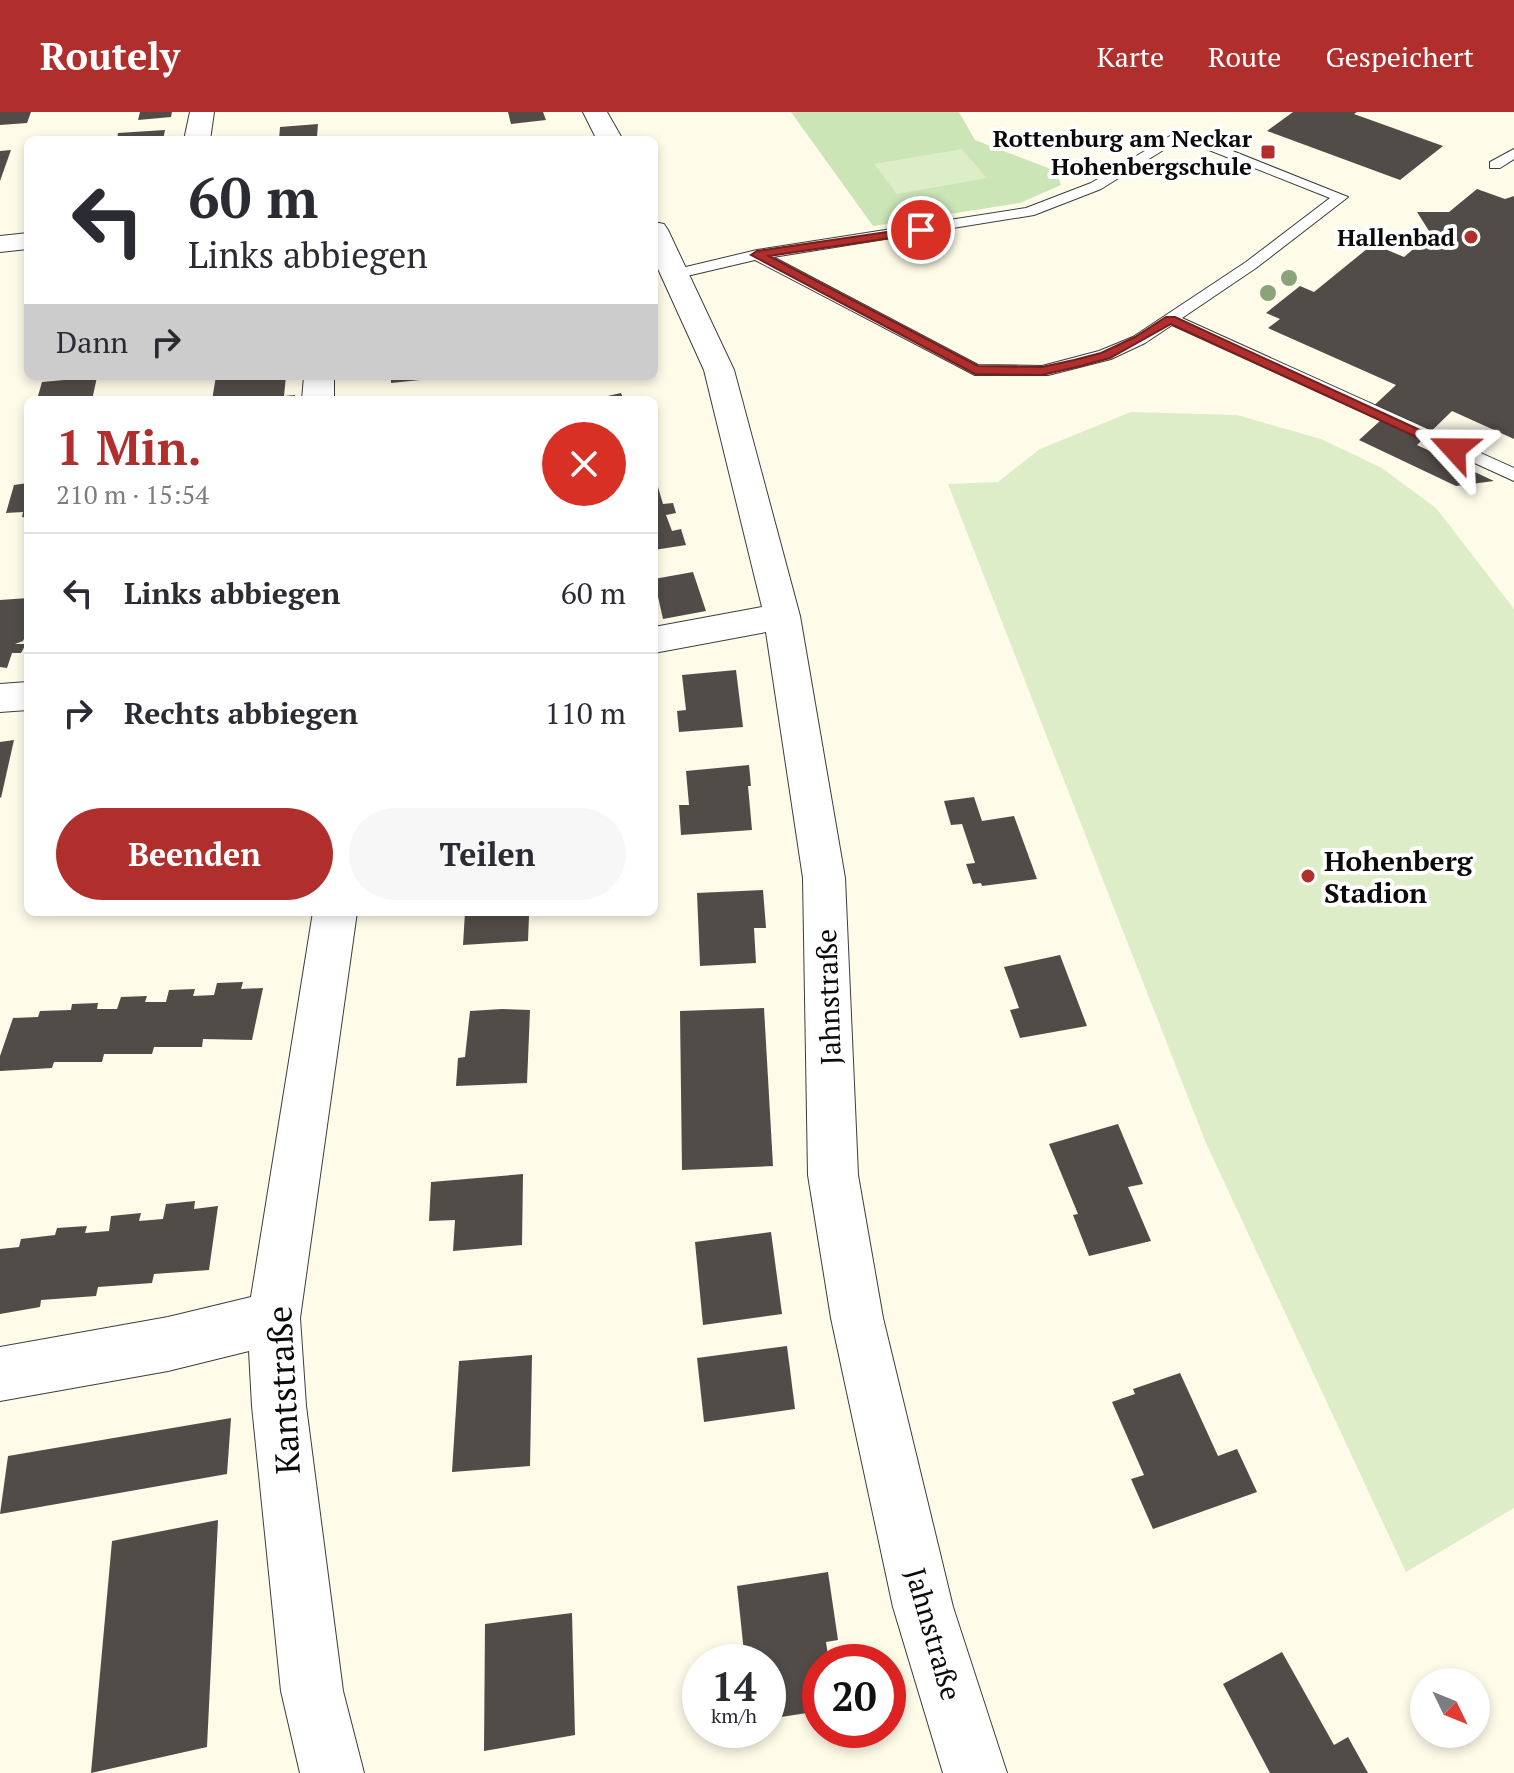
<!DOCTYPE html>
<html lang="de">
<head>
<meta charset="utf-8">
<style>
	:root { --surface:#fff; --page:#f7f7f7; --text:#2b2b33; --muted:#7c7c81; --line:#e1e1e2; --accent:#b02f2d }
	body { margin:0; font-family:"PT Serif",serif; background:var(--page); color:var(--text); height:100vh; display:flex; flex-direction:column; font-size:30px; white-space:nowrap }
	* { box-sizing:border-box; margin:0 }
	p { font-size:26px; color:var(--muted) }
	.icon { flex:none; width:44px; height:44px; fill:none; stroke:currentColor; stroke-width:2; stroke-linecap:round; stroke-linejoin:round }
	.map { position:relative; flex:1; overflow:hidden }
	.details { position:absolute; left:24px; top:284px; width:634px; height:520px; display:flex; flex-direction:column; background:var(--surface); border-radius:12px; box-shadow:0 4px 12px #0003 }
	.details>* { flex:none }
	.top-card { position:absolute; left:24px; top:24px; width:634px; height:244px; border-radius:12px; box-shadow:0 4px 12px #0003; background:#fff; color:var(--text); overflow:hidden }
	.needle { width:52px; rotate:133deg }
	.tools { position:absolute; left:1410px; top:1556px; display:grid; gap:16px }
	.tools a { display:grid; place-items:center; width:80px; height:80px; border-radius:50%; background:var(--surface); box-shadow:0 4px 12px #0003; font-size:40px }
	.speed { position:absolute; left:682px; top:1532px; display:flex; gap:16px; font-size:40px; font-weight:700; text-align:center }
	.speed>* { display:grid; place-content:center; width:104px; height:104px; border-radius:50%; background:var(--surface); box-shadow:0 4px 12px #0003; line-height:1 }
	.speed small { font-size:20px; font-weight:400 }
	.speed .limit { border:12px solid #d22; background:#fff; color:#111 }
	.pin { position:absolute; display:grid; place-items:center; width:68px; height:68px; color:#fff; margin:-34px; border:4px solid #fff; border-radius:50%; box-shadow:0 2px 8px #0007 }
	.me { position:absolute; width:88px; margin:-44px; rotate:294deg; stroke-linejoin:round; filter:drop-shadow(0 0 6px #0008) }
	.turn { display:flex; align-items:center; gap:28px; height:168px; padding:0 32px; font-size:36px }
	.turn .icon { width:104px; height:104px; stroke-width:2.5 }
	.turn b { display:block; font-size:56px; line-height:68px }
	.then { display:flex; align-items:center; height:76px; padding:0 32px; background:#0003; gap:16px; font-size:30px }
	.round { display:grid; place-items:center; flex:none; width:84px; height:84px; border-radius:42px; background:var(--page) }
	.headline { display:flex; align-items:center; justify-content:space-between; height:136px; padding:0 32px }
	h1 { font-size:48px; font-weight:700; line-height:60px; color:var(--accent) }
	.primary-button { display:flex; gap:16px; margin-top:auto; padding:16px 32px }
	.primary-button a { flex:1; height:92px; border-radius:48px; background:var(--accent); color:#fff; font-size:32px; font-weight:700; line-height:92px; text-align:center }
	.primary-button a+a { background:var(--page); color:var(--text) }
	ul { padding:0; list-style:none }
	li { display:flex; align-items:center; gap:24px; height:120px; padding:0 32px; border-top:2px solid var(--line) }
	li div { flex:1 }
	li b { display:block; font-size:30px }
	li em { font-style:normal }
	header { display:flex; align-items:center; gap:48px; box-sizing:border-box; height:112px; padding:0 40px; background:var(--accent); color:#fff }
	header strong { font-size:38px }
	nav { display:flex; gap:44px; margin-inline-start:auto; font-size:28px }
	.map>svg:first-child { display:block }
	.green { fill:#cbe5b6 }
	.pitch { fill:#ddedc7 }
	.building { fill:#524c48 }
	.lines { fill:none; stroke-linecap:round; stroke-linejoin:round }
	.lane-casing { stroke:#3d3d3d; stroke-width:2 }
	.street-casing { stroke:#3d3d3d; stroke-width:2 }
	.lane { fill:#fff; fill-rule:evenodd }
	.street { fill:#fff; fill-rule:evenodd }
	.tree { fill:#89a47a }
	.route { fill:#b02f2d; stroke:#721f1d; stroke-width:2 }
	.poi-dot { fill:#b02f2d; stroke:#fff; stroke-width:3 }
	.labels { text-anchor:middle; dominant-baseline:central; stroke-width:8; stroke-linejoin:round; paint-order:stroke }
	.far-poi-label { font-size:24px; font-weight:bold; fill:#0a0a0a; stroke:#fff; text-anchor:end }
	.poi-label { font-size:28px; font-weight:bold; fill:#0a0a0a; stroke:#fff; text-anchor:start }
	.street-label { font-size:28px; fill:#0a0a0a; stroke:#fff }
	.near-street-label { font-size:34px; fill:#0a0a0a; stroke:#fff }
</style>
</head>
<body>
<header>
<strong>Routely</strong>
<nav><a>Karte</a><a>Route</a><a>Gespeichert</a></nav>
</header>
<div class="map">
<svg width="1514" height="1661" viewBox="0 0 1514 1661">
	<rect width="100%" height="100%" fill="#fefbe9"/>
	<path class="green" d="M791,0H959L975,28L1056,59L1061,73L1020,91L873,114Z"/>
	<g class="pitch">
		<path d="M962,37L987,66L897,82L874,52Z"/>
		<path d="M1131,300L1237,303L1321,327L1382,356L1436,396L1514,497V1396L1406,1460L1206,1031L948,372L998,370L1040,337Z"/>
	</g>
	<g class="building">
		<path d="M0,0H31L27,11L0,13Z"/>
		<path d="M140,0H172L171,5L138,8Z"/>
		<path d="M508,0H543L546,8L511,12Z"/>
		<path d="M1293,0H1357L1354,2L1443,34L1400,68L1267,19Z"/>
		<path d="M318,12L317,25L325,24V28H279L280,15Z"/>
		<path d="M165,18L163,28H117L118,21Z"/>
		<path d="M11,38L0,69V39Z"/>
		<path d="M1477,77L1505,87L1514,84V327L1452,299L1417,333L1494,369L1456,374L1359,328L1381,308L1366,301L1396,273L1268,216L1280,207L1266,201L1300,174L1314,180L1373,132L1404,145L1431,122L1417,100H1449Z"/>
		<path d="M216,264H286L284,284L295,283V288H212Z"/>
		<path d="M391,264H440V266L391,271Z"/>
		<path d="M97,265L92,288H29L38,284L42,270Z"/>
		<path d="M621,281L623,286L634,284L635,288H590Z"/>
		<path d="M28,371V406L22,405L23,400L6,401L14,373Z"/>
		<path d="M658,375L663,392L673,391L676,401L666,403L672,419L681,417L686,433L654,438V376Z"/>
		<path d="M693,460L706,499L663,507L654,467Z"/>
		<path d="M28,486V518L23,529L15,532H26L21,541H12L7,556L0,555V488Z"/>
		<path d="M736,558L743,615L679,620L677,599L686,598L682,563Z"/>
		<path d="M14,628L1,686L0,685V630Z"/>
		<path d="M749,653L751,674H748L752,718L681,723L679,693H689L686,659Z"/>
		<path d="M974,685L982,709L1014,704L1037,767L982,774L981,771L973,772L966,752L975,751L962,712L951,713L944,689Z"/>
		<path d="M763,778L766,816H754L756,851L700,854L697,781Z"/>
		<path d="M465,800H524V804H529L528,829L463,833Z"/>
		<path d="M1060,843L1087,914L1020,926L1010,898L1019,896L1004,855Z"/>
		<path d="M243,870L241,877L263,876L252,928L203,927L202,935H154L152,942H104L102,950H54L52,956L0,959V944L13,906L38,905L40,899L71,898L72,892L98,891L97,897H117L121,885L147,884L145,890H166L169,878L195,877L193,884L214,883L217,871Z"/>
		<path d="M764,896L773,1054L682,1058L680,899Z"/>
		<path d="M502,897L530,898L527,971L456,974L458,946L465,945L470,899Z"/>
		<path d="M1118,1012L1143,1072L1128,1075L1151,1129L1089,1144L1073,1103L1078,1102L1049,1032Z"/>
		<path d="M523,1062L522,1133L453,1139L455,1108L429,1109L431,1070Z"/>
		<path d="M195,1089L194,1097L218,1094L209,1158L154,1162L152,1171L98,1175L96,1184L41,1188L40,1195L0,1202V1137L19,1135L21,1127L55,1123L57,1116L87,1114L85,1121L109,1119L111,1104L141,1101L139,1109L163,1107L166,1092Z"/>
		<path d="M771,1120L782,1202L703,1213L695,1130Z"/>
		<path d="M787,1234L795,1297L704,1310L697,1246Z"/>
		<path d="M532,1243L530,1354L452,1360L459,1249Z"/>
		<path d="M1180,1261L1218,1344L1237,1337L1257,1380L1153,1417L1131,1367L1144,1363L1112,1290L1135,1282L1133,1277Z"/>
		<path d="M231,1306L227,1362L0,1402L8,1344Z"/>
		<path d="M218,1408L207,1635L91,1661L112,1429Z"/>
		<path d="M828,1460L838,1528L826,1530L829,1550H820V1599L768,1607V1550H745L737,1474Z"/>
		<path d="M572,1501L575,1623L484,1639L485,1512Z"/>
		<path d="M1282,1540L1334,1633L1348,1625L1368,1661H1270L1223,1572Z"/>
	</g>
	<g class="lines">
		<g class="lane-casing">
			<g id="lane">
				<path d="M1180,18L1348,85L1256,156L1182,206L1514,356V369L1172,213L1145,231L1111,247L1048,263H975L755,148L674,167L666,162L669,159L757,138L1026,96L1091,71ZM1181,27L1330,86L1246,150L1133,225L1099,239L1042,254L978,253L773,145L1034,103L1101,77Z"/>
				<path d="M1514,37V47L1500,56H1490V50Z"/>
			</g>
		</g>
		<g class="street-casing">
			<g id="street">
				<path d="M190,0H214L210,28H184Z"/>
				<path d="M583,0H607L623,28H597Z"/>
				<path d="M654,110L664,112L668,118L734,258L800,504L845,766L858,1063L883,1206L953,1495L1007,1661H943L893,1495L831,1206L808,1063L803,766L766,520L654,541V515L762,495L704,258L654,148Z"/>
				<path d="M28,121V137L0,140V124Z"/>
				<path d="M304,264H334V288H302Z"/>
				<path d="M28,570V598L0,600V572Z"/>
				<path d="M313,800H357L300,1206L306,1294L343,1579L364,1661H300L281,1579L252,1294L249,1239L168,1259L0,1289V1235L168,1205L251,1185Z"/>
			</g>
		</g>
		<use href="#lane" class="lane"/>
		<use href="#street" class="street"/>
	</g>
	<g class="tree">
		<circle cx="1289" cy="166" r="8"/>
		<circle cx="1268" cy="181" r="8"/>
	</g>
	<path class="route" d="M921,115L925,116V121L769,144L978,254L1042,255L1074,248L1101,241L1135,225L1166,205H1175L1461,337L1459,340H1449L1171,212L1110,246L1081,254L1042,263L975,262L751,143L757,139Z"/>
	<g class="poi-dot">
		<rect x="1260" y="32" width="16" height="16" rx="4"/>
		<circle cx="1471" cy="125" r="8"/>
		<circle cx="1308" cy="764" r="8"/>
	</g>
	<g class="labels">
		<g class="far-poi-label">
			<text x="1252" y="26">Rottenburg am Neckar<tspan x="1252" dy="28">Hohenbergschule</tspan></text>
			<text x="1455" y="125">Hallenbad</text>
		</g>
		<g class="poi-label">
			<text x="1324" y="748">Hohenberg<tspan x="1324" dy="32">Stadion</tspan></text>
		</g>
		<g class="street-label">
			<text transform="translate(828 885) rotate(-92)">Jahnstraße</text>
			<text transform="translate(934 1522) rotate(74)">Jahnstraße</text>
		</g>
		<g class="near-street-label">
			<text transform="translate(283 1278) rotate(-93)">Kantstraße</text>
		</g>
	</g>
</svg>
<div class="tools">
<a><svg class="needle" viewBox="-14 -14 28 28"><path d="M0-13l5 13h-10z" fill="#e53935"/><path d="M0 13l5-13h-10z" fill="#7c7c81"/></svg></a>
</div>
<div class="speed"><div>14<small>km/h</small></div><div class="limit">20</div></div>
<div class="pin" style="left:921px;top:118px;background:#d93025"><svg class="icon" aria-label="arrive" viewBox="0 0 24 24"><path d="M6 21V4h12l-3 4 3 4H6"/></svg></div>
<svg class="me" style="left:1454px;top:337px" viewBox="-20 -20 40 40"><path d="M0-17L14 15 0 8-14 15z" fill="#b02f2d" stroke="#fff" stroke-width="4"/></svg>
<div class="top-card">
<div class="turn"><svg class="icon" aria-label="left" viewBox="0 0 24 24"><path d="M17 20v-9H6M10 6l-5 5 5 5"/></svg><div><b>60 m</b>Links abbiegen</div></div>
<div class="then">Dann<svg class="icon" aria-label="right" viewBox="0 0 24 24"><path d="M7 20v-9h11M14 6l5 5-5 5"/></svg></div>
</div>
<section class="details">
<div class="headline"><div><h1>1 Min.</h1><p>210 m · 15:54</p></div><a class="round" style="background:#d93025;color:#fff"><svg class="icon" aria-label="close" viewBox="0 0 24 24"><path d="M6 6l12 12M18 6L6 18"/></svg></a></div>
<ul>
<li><svg class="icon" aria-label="left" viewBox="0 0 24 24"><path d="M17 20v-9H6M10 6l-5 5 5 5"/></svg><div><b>Links abbiegen</b></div><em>60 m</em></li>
<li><svg class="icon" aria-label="right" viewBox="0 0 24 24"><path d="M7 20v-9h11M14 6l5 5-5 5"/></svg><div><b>Rechts abbiegen</b></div><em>110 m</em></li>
</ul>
<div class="primary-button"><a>Beenden</a><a>Teilen</a></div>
</section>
</div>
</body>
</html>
